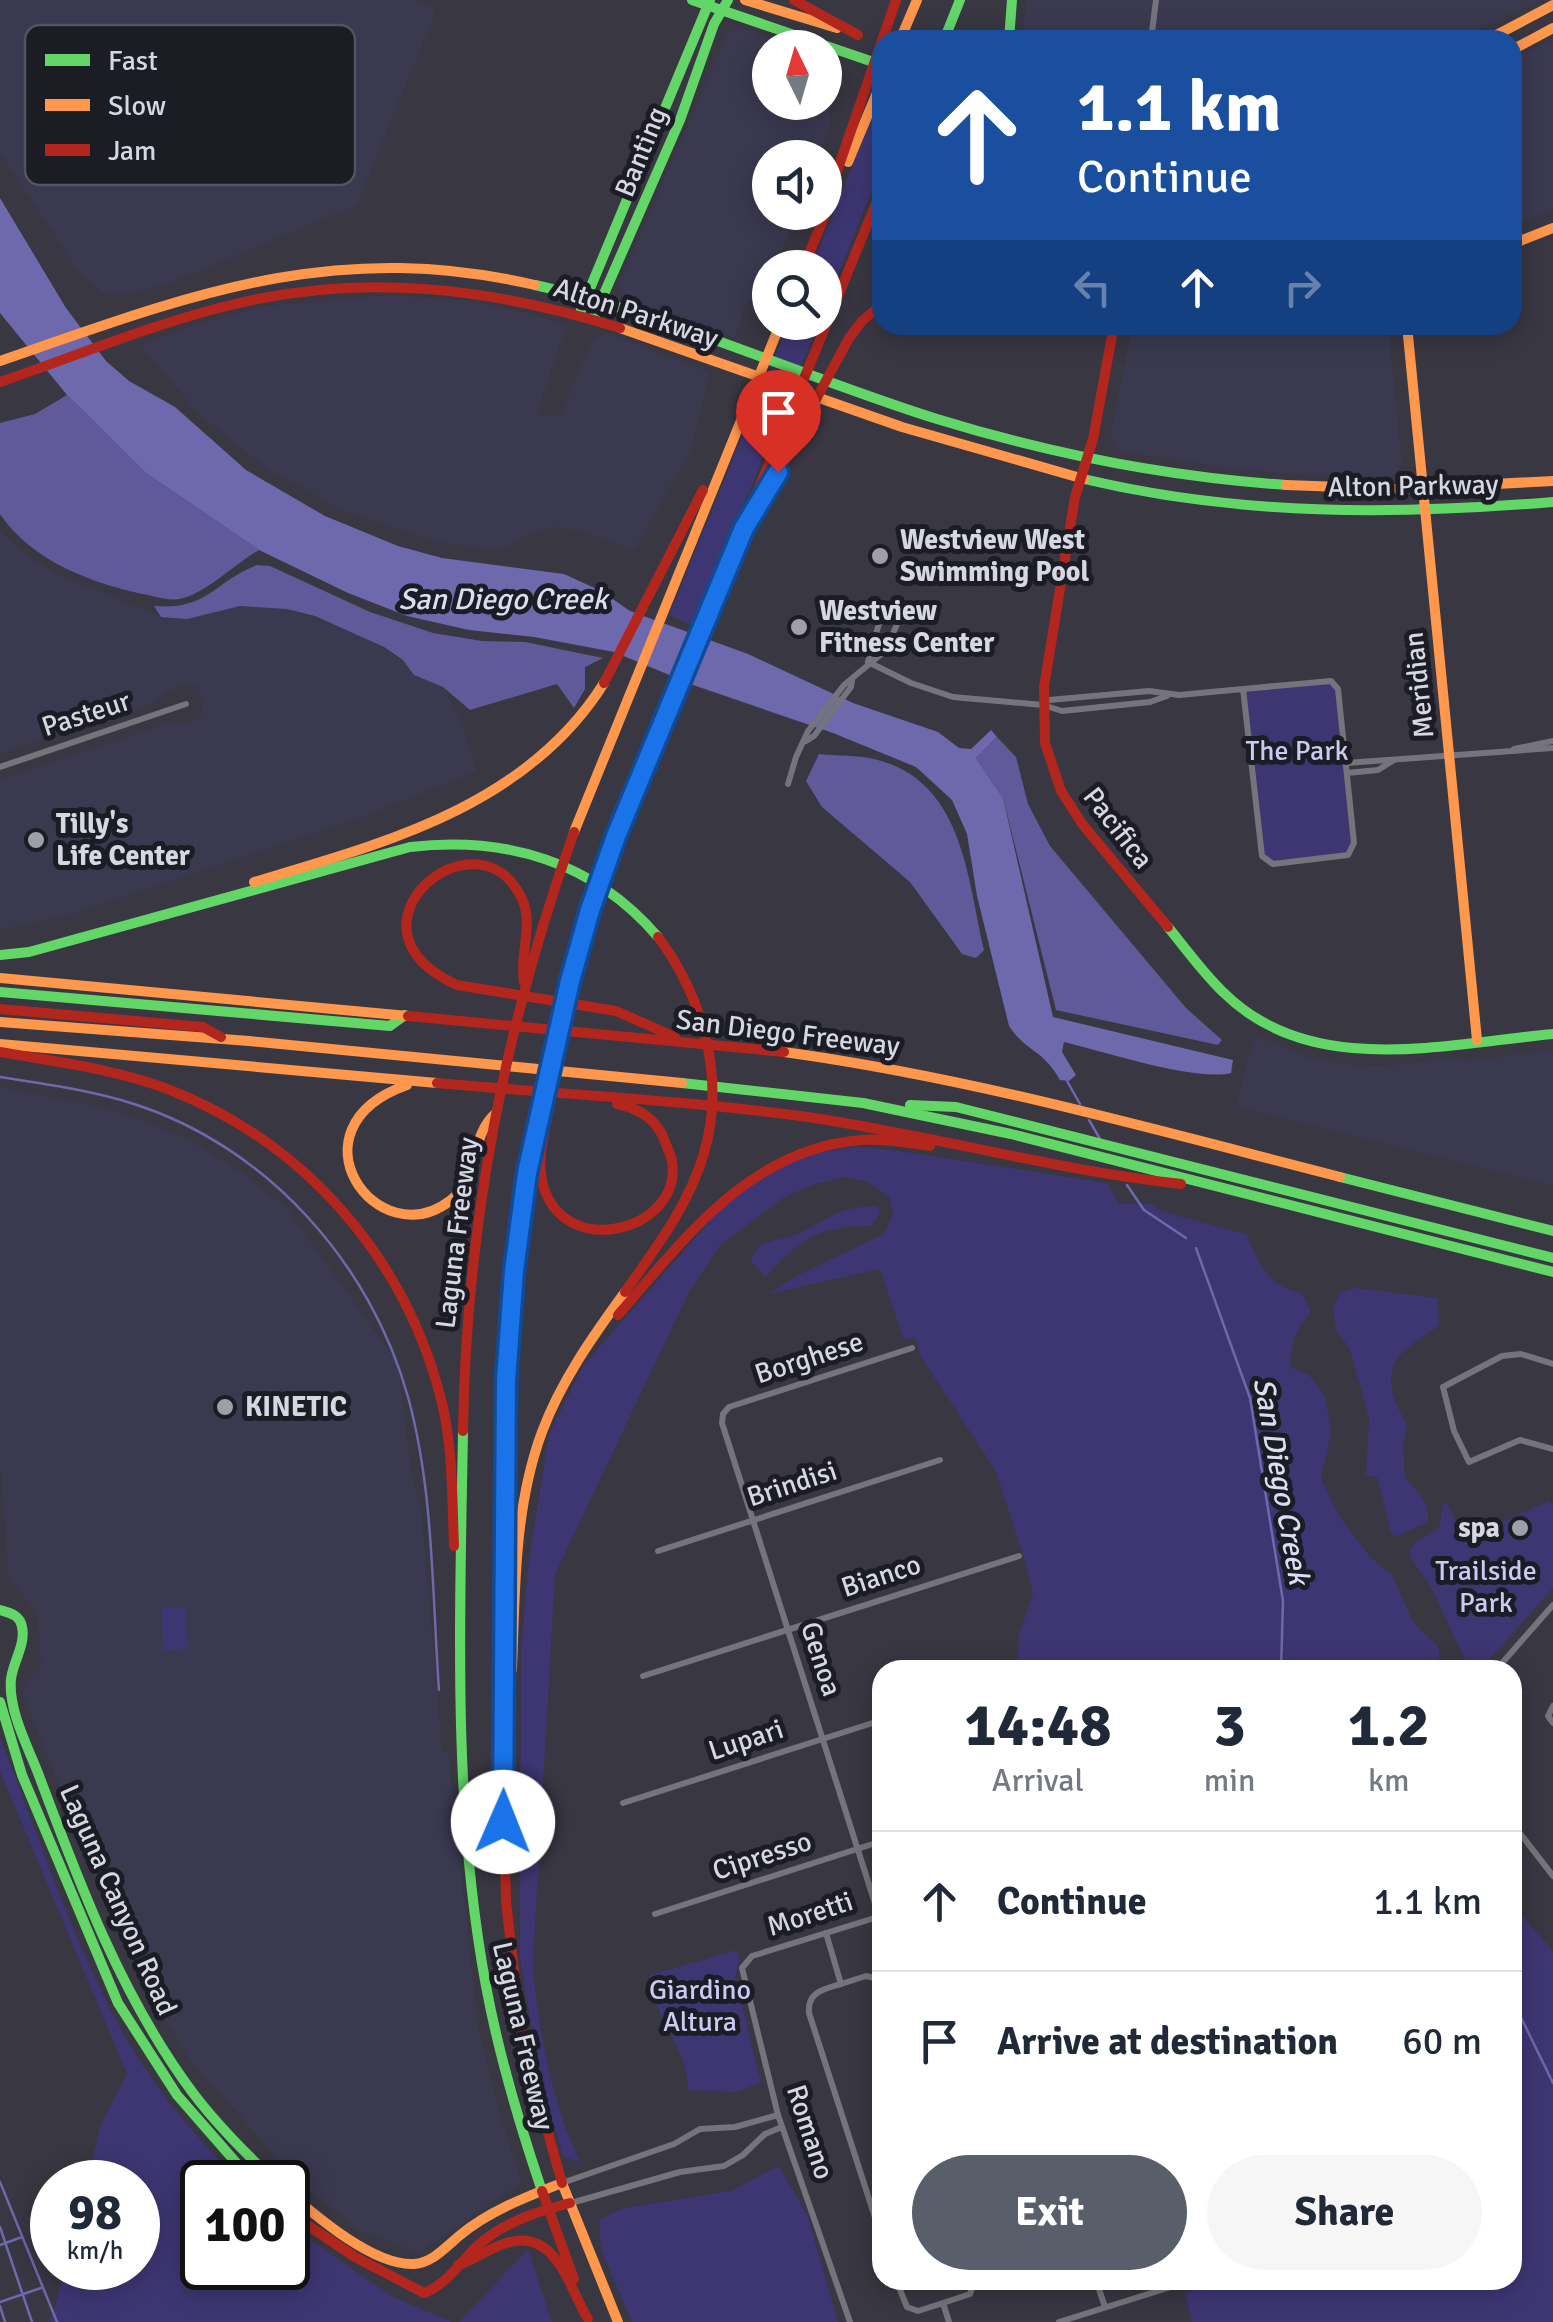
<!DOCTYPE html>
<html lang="en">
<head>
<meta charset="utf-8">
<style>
	:root { --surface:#fff; --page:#f6f6f7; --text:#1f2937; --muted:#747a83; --line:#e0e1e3; --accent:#595e6b }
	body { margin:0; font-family:Signika,sans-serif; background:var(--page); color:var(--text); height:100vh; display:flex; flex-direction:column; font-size:38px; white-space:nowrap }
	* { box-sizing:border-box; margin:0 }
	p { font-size:32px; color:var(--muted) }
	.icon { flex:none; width:55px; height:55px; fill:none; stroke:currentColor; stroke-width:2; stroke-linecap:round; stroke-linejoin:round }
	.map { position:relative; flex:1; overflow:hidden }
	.drawer { position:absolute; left:872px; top:1660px; width:650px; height:630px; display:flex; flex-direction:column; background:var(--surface); border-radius:30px; box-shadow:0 5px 25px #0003 }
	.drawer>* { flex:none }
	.banner { position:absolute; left:872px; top:30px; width:650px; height:305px; border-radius:30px; box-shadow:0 5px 25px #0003; background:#1a4fa0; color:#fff; overflow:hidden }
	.needle { width:65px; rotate:355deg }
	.tools { position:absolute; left:752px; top:30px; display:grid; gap:20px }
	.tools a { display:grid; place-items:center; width:90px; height:90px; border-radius:50%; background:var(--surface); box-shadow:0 5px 25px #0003; font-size:50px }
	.speed { position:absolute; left:30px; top:2160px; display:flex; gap:20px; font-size:50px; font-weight:700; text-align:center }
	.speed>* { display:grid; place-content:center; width:130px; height:130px; border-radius:50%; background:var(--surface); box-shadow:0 5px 25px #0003; line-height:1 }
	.speed small { font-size:25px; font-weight:400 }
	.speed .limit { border:5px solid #111; border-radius:15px; background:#fff; color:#111 }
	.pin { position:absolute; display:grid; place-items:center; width:85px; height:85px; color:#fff; margin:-102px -42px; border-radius:50% 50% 50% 0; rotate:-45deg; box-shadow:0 0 10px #0007 }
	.pin .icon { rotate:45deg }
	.me { position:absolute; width:110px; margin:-55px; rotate:1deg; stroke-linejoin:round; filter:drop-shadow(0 0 8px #0008) }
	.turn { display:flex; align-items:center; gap:35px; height:210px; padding:0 40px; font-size:45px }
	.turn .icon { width:130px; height:130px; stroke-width:2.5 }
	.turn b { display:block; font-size:70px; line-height:85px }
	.lanes { display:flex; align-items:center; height:95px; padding:0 40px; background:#0003; justify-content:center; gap:50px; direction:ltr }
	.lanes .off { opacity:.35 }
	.eta { display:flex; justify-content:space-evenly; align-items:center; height:170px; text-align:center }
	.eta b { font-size:60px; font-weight:800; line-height:70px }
	.button { display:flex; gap:20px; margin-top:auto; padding:20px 40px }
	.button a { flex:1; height:115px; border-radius:60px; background:var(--accent); color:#fff; font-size:40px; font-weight:800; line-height:115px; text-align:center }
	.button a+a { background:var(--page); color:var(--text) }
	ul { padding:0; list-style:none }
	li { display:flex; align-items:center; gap:30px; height:140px; padding:0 40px; border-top:2px solid var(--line) }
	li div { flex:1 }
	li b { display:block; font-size:38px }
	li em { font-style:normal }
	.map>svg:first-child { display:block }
	.built { fill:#3a3950 }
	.green { fill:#3e3672 }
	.forest { fill:#605a9a }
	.water { fill:#6e68ac }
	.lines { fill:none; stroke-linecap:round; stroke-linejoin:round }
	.stream { stroke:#6e68ac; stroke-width:2.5 }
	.street { stroke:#75747d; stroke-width:6 }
	.fast { stroke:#63d668; stroke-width:10 }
	.slow { stroke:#ff974d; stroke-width:10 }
	.jam { stroke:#b3261e; stroke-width:10 }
	.route-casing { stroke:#114b97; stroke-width:25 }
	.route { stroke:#1a73e8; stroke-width:18 }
	.poi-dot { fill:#9f9fab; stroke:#1c1c25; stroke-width:4 }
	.labels { text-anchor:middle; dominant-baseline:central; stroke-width:10; stroke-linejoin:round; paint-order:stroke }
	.street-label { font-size:28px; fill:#d7d7e3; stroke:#1c1c25 }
	.poi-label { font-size:28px; font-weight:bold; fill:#d7d7e3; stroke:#1c1c25; text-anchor:start }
	.park-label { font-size:28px; fill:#cbcaf3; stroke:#1c1c25 }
	.water-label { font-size:30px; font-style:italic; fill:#ddddf2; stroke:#1c1c25 }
	.key { fill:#1c1c25; stroke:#54545e; stroke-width:2.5 }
	.key-label { font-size:28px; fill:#d7d7e3 }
</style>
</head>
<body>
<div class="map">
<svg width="1553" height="2322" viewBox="0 0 1553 2322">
	<rect width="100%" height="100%" fill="#383742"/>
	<g class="built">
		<path d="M0,0H414L436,10L357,205L175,281L119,296L102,292L79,272L0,153Z"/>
		<path d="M1026,0H1540L1458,40H1022Z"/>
		<path d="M739,28L800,47L770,48V102H825V56L840,60L827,86L830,125L819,157L770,158V212L797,213L775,267L770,268V280L745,305L735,338L624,301L618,286L728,32Z"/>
		<path d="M1553,38V210L1513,226V61Z"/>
		<path d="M389,295L463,300L529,313L566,326L536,416L560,415L593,340L606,333L709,372L692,449L634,550L581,531L555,527L525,536L500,550L437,542L344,511L267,469L199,414L140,345L200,323L264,306Z"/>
		<path d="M1133,325H1388L1402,464L1392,477L1294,474L1235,469L1118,451L1110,437Z"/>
		<path d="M0,531L22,552L54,572L161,617L240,606L287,609L355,632L403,660L414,675L443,687L459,717L477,771L354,820L68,915L0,930V780L164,724L193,722L201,716L204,699L195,686L183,683L144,707L0,753Z"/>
		<path d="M1255,1035L1304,1056L1351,1065L1383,1066L1456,1058L1464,1061L1553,1050V1186L1236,1106Z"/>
		<path d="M0,1087L85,1104L144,1120L189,1140L238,1170L285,1206L398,1364L412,1475L421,1506L442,1751H448L478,2028L498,2108L522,2182L419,2253L360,2231L296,2179L190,2060L128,1959L28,1708L23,1695L25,1683L41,1667L39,1632L35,1609L9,1580L0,1466Z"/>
	</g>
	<g class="green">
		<path d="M882,93V165L825,307V268H811Z"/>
		<path d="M789,323H819L693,626L669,615Z"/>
		<path d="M1331,681L1338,689L1354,843L1348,855L1273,864L1262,856L1243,689Z"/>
		<path d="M854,1147L886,1149L1107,1183L1119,1204H1152L1160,1211L1246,1234C1261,1266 1266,1285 1302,1293L1311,1312C1295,1330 1291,1343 1290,1367L1309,1375L1325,1396L1331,1431L1321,1479L1339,1516L1370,1557L1392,1575L1413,1622L1438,1647L1440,1657L1432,1670H1017L1019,1635L1033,1594L1026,1565L996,1471L921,1357L915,1337L904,1340L880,1269L768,1294L800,1274L884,1234L893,1214L890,1198L868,1182L846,1177L815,1184L784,1197L720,1245L688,1294L555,1574L533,1960C535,2016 554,2113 581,2162L563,2157L539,2074L520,1957L521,1653L528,1567L549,1434L583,1366L723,1206L766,1173L812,1154Z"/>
		<path d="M877,1206L881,1211L871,1226C818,1226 801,1239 765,1277L751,1261C757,1238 776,1242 795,1235C830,1220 834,1207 877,1206Z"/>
		<path d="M1355,1288L1437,1298L1439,1325C1428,1335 1409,1344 1400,1355C1382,1377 1395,1405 1407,1424L1403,1447L1405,1478C1416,1490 1432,1503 1427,1522L1396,1537L1391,1533L1377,1477L1366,1475L1369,1418L1350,1349L1336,1330L1333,1306L1340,1293Z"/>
		<path d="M1548,1501L1553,1505V1588L1480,1670H1466L1464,1657L1430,1585L1410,1557V1549L1416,1542L1439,1528L1443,1504L1447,1502L1464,1540Z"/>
		<path d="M185,1607L188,1649L163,1651L162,1608Z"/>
		<path d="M0,1738C37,1832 69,1931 116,2020C148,2081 192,2134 240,2182H202V2268H288V2225L393,2297L453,2322H48L54,2311L65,2268H138V2182H87L101,2124L127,2074L0,1771Z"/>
		<path d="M1513,1899C1524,1924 1539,1931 1553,1952V2322H1192L1185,2293L1200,2287L1206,2280H1512Z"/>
		<path d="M737,1950L740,1959L735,1977L761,2083L735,2092L688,2090C687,2044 654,2023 650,1975Z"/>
		<path d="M779,2166L808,2217L838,2322H632L601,2249L599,2220L624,2208L731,2191Z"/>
		<path d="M528,2249L552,2322H459Z"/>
	</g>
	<g class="forest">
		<path d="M67,395L146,473L259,550C236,563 204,595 179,599C170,601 158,597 148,595C95,585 31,561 0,514V423L35,414Z"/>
		<path d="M257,565L270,566L370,612L433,633L482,641L525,642L603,658L585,667V689L574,708L557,684L470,710L443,687L414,675L403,660L384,647L315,616L287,609L240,606L187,619L161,617L154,606C209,610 213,582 257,565Z"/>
		<path d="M997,737L1016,757L1028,804L1050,846L1186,1008L1222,1040L1218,1045L1056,1010L1003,798L976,758Z"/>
		<path d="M819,754C837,756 857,755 874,759C963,780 967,876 984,950L976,958L962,954L910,882L822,807L806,781Z"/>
	</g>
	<path class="water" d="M0,198L66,308L106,361L129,381L175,407L246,470L325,516L398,546L442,558L564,574L601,591L630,611L748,654L853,703L938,732L959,748L971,749L991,730L997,737L976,758L1003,798L1053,1017L1233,1060L1231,1073C1197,1082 1102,1051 1064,1042L1062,1052L1076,1075L1069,1081L1060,1080C1043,1049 1026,1052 1009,1026L977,896L967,834L952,800L916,767L833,733L696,686L614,652L534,637L469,630L407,616L348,593L259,550L146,473L67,395L0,313Z"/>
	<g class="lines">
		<g class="stream">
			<path d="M0,1077C44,1084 91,1090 134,1104C266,1146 371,1263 408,1397C434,1491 432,1594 439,1690"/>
			<path d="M1067,1081L1080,1104"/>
			<path d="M1089,1120L1100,1139"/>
			<path d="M1127,1185L1144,1210L1186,1238"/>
			<path d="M1196,1248L1250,1398L1283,1601L1281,1670"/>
			<path d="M1512,1999L1553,2083"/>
			<path d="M0,2182L57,2322"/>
			<path d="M0,2227L32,2322"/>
			<path d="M0,2245L22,2237"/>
			<path d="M0,2302L41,2288"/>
			<path d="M0,2306L5,2322"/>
		</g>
		<g class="street">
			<path d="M1151,40L1156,0"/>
			<path d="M868,662L911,683L953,697L1043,705L1062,711L1150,702L1167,696"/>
			<path d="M1044,704L1049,700L1149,691L1179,695L1243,689L1331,681L1338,689L1354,843L1348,855L1273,864L1262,856L1243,689"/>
			<path d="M806,741L814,736L851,687L852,681"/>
			<path d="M1514,749L1553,741"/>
			<path d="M1346,763L1553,748"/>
			<path d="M0,767L186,704"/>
			<path d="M1347,773L1378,770L1394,760"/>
			<path d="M788,784L796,757L808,731L844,685L885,651L899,620L895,610L887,608L882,613L868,662"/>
			<path d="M1553,1364L1521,1354L1502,1356L1443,1387L1454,1431L1469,1462L1520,1440L1553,1449"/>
			<path d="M658,1551L940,1460"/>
			<path d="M1496,1670L1553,1605"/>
			<path d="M643,1676L1019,1556"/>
			<path d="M1553,1706L1548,1716L1553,1723"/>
			<path d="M623,1803L882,1720"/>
			<path d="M1512,1823L1553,1876"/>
			<path d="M655,1914L882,1841"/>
			<path d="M879,1916L722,1423L723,1414L729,1407L912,1348"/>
			<path d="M826,1933L841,1984L866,1976L875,1978L882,1987"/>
			<path d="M841,1984C824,1989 807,1992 809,2013L882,2239"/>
			<path d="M562,2183L674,2144L700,2129L735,2127L778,2115"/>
			<path d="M571,2203L680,2172L724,2166L743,2155L765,2134L782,2127"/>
			<path d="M896,2280L907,2307L918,2311L943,2303L949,2322"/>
			<path d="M1096,2280L1105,2307"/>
			<path d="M943,2303L970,2294L975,2280"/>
			<path d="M850,2322L778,2115L742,1968L752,1956L881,1916"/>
			<path d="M1059,2322L1177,2285L1182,2280"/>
		</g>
		<g class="fast">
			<path d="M692,0L882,65"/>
			<path d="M944,40L960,0"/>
			<path d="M1009,40L1012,0"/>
			<path d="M535,285C672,316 803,377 937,419C1051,454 1167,477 1286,485"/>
			<path d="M579,315L710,0"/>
			<path d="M593,319L680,120L714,24L728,0"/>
			<path d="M1084,479C1239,516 1396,515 1553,502"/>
			<path d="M1168,927C1186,949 1203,973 1223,992C1310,1079 1444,1044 1553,1034"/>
			<path d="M0,955L29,952L410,847C506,836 593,861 658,937"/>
			<path d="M0,992L390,1026L405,1015"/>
			<path d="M682,1083L863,1103L1011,1134L1553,1272"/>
			<path d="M910,1105L956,1107L1553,1258"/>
			<path d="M1340,1177L1553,1231"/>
			<path d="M508,1369C519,1169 560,973 636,787"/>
			<path d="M463,1431C460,1614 452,1804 486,1986C499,2056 519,2123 542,2191"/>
			<path d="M0,1610C10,1613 20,1615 22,1627C26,1644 13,1662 11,1679C8,1709 27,1745 38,1773C79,1883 122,1998 193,2093C218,2126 246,2154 276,2182"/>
			<path d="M0,1702L22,1775L118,2003L177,2095L253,2182"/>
		</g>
		<g class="slow">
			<path d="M745,0L837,28"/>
			<path d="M900,40L917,0"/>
			<path d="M1487,40L1553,5"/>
			<path d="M1512,50L1553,28"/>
			<path d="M848,162L882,81"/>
			<path d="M1512,244L1553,228"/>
			<path d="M1407,325L1477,1040"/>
			<path d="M620,328L902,427L1084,479"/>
			<path d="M0,361C188,296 332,238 535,285"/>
			<path d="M1286,485L1396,489L1553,481"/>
			<path d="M574,832L781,322"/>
			<path d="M254,882C385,843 527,806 604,683"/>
			<path d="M0,978L408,1016"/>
			<path d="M0,1022L249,1041L682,1083"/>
			<path d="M0,1044L437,1083"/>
			<path d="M784,1052C973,1078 1156,1130 1340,1177"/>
			<path d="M407,1085C285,1128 377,1258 451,1200C480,1177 469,1138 495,1114"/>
			<path d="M512,1670C515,1591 514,1507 542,1432C561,1381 593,1336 625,1292"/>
			<path d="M562,2183L618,2322"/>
			<path d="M288,2192C317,2217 374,2266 414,2264C432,2263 446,2247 459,2236C489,2211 526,2197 562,2183"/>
		</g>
		<g class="jam">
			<path d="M794,0L858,35"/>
			<path d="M825,206L896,0"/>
			<path d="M803,268L830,203"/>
			<path d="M1114,325L1093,439L1075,497L1044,687L1045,743L1061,791L1083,825L1168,927"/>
			<path d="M0,382C76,356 152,324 231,305C362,272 492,288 620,328"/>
			<path d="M759,505L849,338L862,321L882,304"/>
			<path d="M604,683L703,490"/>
			<path d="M636,787L882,189"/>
			<path d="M524,982C519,954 534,925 522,899C479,804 329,927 457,985L616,1011L675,1037"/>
			<path d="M0,1009L203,1027L221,1037"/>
			<path d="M408,1016L784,1052"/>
			<path d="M0,1052C57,1062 116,1069 170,1090C307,1144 407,1260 442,1403C453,1449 452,1498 454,1546"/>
			<path d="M437,1083C558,1094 680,1100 800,1116C928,1134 1053,1170 1181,1184"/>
			<path d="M552,1093C548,1121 535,1156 543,1185C565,1262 683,1230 672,1161C671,1154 666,1146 664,1139C656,1119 638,1108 617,1104"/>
			<path d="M625,1292C655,1249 689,1205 704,1153C726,1079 703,997 658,937"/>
			<path d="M618,1315C686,1237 750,1149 861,1140C884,1138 907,1143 930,1146"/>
			<path d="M508,1369L503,1773L506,1901L521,2035L562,2183"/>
			<path d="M463,1431C466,1225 505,1025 574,832"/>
			<path d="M542,2191L574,2279"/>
			<path d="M288,2212L355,2257L424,2293C450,2283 462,2258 483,2241C508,2221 539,2211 570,2203"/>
			<path d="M458,2265C476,2259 492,2246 510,2242C557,2230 569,2288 588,2319"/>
		</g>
	</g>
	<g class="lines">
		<g class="route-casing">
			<path id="route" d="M503,1822L506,1380L514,1271L527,1173L570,981L590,910L616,836L744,528L778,472"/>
		</g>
		<use href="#route" class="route"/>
	</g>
	<g class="poi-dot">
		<circle cx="880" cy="556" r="10"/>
		<circle cx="799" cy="627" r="10"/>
		<circle cx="36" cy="840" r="10"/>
		<circle cx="225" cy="1407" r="10"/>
		<circle cx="1520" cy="1528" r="10"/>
	</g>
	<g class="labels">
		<g class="street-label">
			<text transform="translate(641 152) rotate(-68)">Banting</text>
			<text transform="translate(636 313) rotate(18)">Alton Parkway</text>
			<text transform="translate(1413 486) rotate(-1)">Alton Parkway</text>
			<text transform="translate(1419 685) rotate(-96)">Meridian</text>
			<text transform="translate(86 714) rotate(-18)">Pasteur</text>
			<text transform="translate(1118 828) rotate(52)">Pacifica</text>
			<text transform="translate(788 1033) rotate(7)">San Diego Freeway</text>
			<text transform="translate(457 1233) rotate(-83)">Laguna Freeway</text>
			<text transform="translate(809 1358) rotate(-18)">Borghese</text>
			<text transform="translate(792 1484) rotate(-18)">Brindisi</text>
			<text transform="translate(881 1576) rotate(-18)">Bianco</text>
			<text transform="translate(821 1659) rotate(72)">Genoa</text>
			<text transform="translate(746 1740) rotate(-18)">Lupari</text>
			<text transform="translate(762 1856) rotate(-18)">Cipresso</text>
			<text transform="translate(118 1900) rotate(66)">Laguna Canyon Road</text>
			<text transform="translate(810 1914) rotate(-18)">Moretti</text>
			<text transform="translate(523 2036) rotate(77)">Laguna Freeway</text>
			<text transform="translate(810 2132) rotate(72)">Romano</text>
		</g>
		<g class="poi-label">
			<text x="900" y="540">Westview West<tspan x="900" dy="32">Swimming Pool</tspan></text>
			<text x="819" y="611">Westview<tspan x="819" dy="32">Fitness Center</tspan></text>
			<text x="56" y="824">Tilly's<tspan x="56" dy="32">Life Center</tspan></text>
			<text x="245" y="1407">KINETIC</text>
			<text x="1500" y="1528" text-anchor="end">spa</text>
		</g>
		<g class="park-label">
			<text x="1297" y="751">The Park</text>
			<text x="1486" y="1571">Trailside<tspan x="1486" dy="32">Park</tspan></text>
			<text x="700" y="1990">Giardino<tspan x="700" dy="32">Altura</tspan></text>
		</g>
		<g class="water-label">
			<text x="503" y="599">San Diego Creek</text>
			<text transform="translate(1281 1481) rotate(80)">San Diego Creek</text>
		</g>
	</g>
	<rect x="25" y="25" width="330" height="160" rx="15" class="key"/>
	<rect x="45" y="54" width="45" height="12" fill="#63d668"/>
	<rect x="45" y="99" width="45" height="12" fill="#ff974d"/>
	<rect x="45" y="144" width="45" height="12" fill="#b3261e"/>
	<g class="key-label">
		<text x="108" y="70">Fast</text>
		<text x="108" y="115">Slow</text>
		<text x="108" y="160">Jam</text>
	</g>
</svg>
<div class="tools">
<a><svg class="needle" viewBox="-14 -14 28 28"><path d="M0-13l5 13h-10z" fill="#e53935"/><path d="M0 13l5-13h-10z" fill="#747a83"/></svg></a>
<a><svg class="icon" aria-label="sound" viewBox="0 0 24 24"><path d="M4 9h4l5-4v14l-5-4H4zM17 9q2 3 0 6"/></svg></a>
<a><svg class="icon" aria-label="search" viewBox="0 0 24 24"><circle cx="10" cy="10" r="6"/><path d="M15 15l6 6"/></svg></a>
</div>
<div class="speed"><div>98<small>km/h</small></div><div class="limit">100</div></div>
<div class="pin" style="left:778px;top:472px;background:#d93025"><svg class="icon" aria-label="arrive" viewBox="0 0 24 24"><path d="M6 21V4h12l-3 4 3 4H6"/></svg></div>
<svg class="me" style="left:503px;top:1822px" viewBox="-20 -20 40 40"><circle r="19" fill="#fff"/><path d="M0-13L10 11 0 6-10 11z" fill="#1a73e8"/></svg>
<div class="banner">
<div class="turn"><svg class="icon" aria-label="ahead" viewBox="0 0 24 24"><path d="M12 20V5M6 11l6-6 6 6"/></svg><div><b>1.1 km</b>Continue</div></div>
<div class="lanes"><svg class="icon off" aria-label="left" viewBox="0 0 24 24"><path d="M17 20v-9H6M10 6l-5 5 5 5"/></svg><svg class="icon" aria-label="ahead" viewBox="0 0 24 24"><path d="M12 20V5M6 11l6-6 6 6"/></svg><svg class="icon off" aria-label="right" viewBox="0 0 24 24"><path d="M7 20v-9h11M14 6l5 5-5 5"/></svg></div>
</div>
<section class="drawer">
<div class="eta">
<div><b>14:48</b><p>Arrival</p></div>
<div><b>3</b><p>min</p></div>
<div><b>1.2</b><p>km</p></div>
</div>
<ul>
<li><svg class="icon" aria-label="ahead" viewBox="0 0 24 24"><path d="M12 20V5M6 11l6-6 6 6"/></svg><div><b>Continue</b></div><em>1.1 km</em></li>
<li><svg class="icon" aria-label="arrive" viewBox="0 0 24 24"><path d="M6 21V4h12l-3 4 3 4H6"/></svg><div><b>Arrive at destination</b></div><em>60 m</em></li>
</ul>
<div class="button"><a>Exit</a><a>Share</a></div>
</section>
</div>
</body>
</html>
